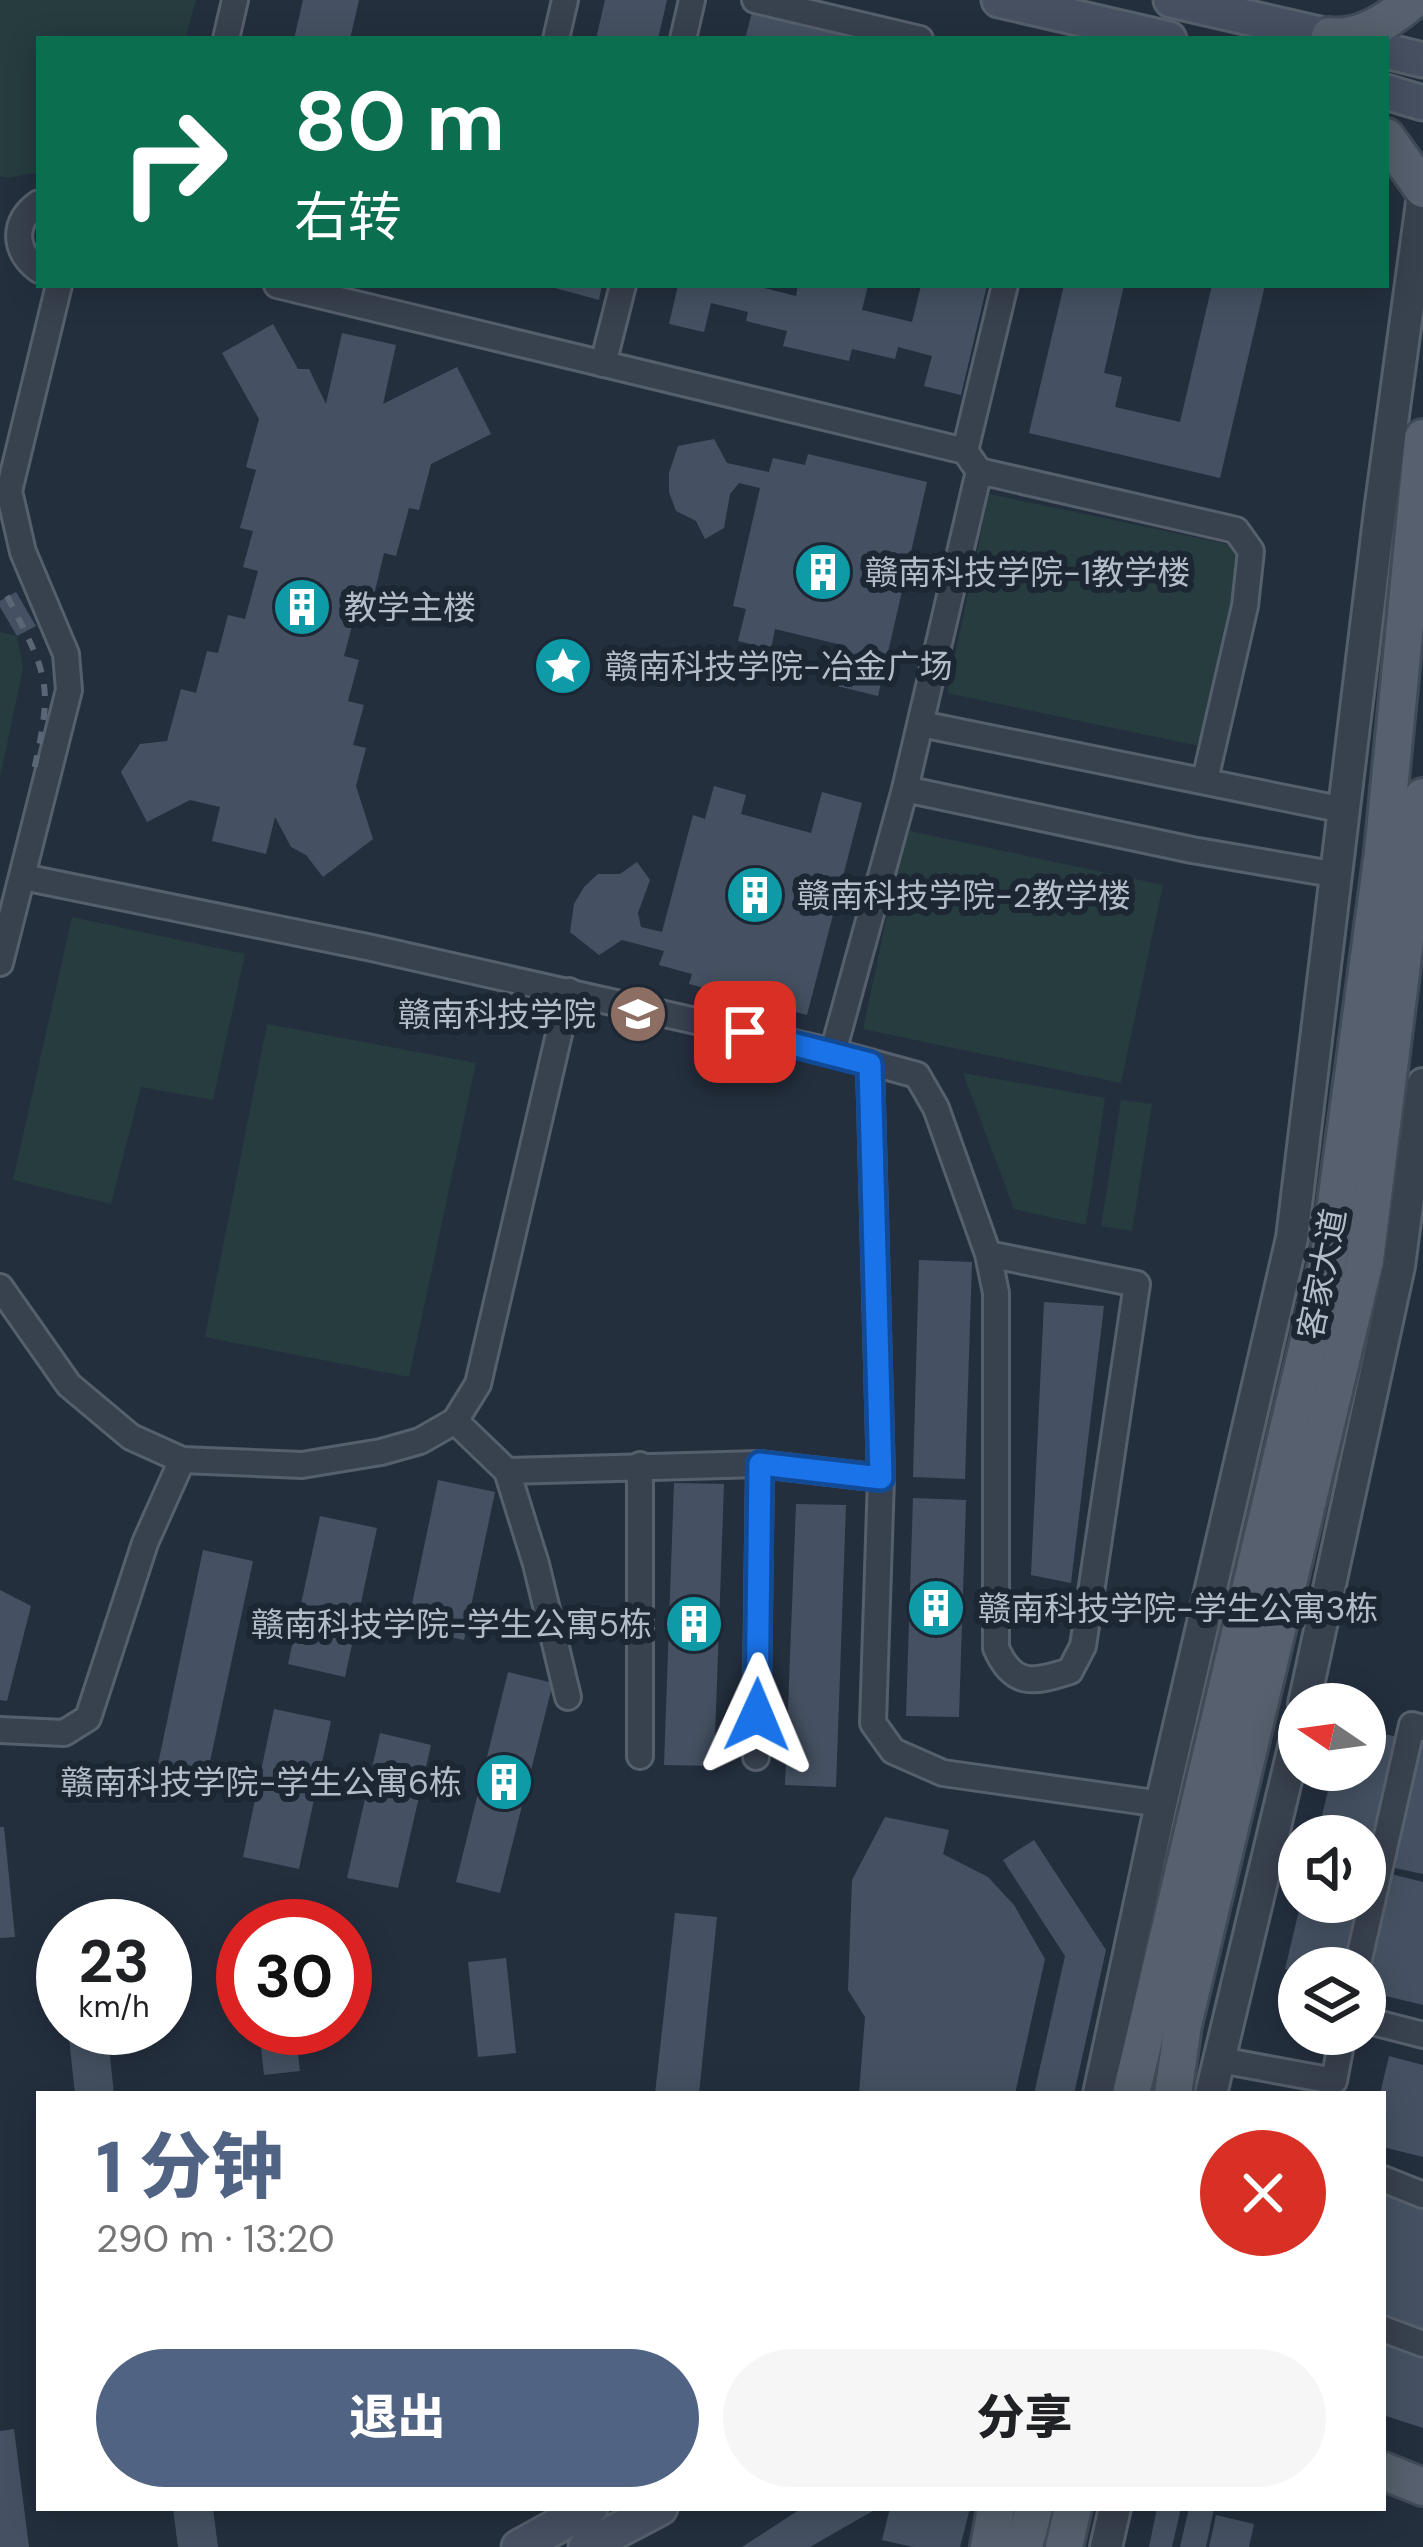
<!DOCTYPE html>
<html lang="zh">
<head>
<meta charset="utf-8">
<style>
	:root { --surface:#fff; --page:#f6f6f6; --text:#202124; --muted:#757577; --accent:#506383 }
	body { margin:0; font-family:"DM Sans","Noto Sans SC",sans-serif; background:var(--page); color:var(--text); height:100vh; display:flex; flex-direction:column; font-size:45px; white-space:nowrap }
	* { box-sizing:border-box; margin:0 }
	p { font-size:39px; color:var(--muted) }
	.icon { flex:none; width:66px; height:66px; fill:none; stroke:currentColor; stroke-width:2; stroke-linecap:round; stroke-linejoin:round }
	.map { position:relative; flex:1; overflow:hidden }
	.details { position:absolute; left:36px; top:2091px; width:1350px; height:420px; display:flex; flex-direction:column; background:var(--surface); border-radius:0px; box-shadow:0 6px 30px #0003 }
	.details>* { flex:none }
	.guide { position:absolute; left:36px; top:36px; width:1353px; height:252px; border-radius:0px; box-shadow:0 6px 30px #0003; background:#0b6e4f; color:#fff; overflow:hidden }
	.needle { width:78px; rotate:283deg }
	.tools { position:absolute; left:1278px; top:1683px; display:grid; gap:24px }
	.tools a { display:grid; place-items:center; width:108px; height:108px; border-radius:50%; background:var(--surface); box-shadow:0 6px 30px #0003; font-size:60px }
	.speed { position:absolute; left:36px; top:1899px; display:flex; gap:24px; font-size:60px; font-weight:700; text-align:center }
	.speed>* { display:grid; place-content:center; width:156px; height:156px; border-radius:50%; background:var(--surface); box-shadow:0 6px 30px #0003; line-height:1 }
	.speed small { font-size:30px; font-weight:400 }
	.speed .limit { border:18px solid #d22; background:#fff; color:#111 }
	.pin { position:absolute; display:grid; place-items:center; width:102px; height:102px; color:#fff; margin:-51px; border-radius:24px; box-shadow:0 6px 18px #0006 }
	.me { position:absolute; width:132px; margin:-66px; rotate:1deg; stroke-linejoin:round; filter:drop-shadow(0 0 9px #0008) }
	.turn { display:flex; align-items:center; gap:42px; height:252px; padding:0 60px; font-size:54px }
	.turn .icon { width:156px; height:156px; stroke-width:2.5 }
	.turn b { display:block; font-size:84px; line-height:102px }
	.round { display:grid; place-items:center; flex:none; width:126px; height:126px; border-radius:63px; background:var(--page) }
	.head { display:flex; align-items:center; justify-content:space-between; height:204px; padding:0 60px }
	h1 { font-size:72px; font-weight:800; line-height:90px; color:var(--accent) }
	.primary-button { display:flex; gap:24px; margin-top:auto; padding:24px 60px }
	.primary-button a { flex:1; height:138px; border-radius:72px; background:var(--accent); color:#fff; font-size:48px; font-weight:800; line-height:138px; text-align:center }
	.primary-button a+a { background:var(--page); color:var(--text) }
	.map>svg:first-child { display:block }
	.green { fill:#263c3f }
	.building { fill:#455162 }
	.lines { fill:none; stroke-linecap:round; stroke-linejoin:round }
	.minor-casing { stroke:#565f6c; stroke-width:30 }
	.tertiary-casing { stroke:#565f6c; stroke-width:36 }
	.secondary-casing { stroke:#565f6c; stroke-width:39 }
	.primary-casing { stroke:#414a57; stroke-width:42 }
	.minor { stroke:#38414e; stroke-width:24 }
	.tertiary { stroke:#38414e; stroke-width:30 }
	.secondary { stroke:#465061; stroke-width:33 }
	.primary { stroke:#56606e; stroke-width:36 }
	.rail { stroke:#5a6575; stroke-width:6; stroke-dasharray:12 12; stroke-linecap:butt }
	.route-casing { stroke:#114b97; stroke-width:30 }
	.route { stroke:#1a73e8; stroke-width:21 }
	.labels { text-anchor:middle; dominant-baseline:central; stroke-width:12; stroke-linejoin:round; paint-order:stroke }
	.poi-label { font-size:33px; fill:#b4bcc9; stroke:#1d2633; text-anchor:start }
	.street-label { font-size:33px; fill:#b4bcc9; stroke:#1d2633 }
</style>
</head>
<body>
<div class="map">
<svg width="1423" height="2547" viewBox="0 0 1423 2547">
	<rect width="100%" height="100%" fill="#242f3e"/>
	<g class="green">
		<path d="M0,0H196L185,39H39V172L8,178L0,176Z"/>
		<path d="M989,494L1246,548L1204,747L947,693Z"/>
		<path d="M0,632L17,636L23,668L0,778Z"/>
		<path d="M905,830L1163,885L1121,1083L863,1029Z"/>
		<path d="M72,917L245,954L213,1100L141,1087L111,1204L13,1180Z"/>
		<path d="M267,1024L476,1063L409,1377L205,1337Z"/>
		<path d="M963,1073L1105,1098L1086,1225L1014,1209Z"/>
		<path d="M1121,1100L1152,1104L1132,1231L1101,1226Z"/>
	</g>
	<g class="building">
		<path d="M303,0H359L350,39H294Z"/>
		<path d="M605,0H667L658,39H596Z"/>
		<path d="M752,12L859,37V39H745Z"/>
		<path d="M544,285H602L599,300Z"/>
		<path d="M678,285H752L796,296L798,285H868L862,310L912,322L921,285H987L961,395L924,386L932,356L898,347L895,359L852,349L849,361L783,346L787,331L746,321L748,312L711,303L704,332L669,324Z"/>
		<path d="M1064,285H1124L1104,373L1122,377L1115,407L1180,422L1212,285H1265L1220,478L1029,433Z"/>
		<path d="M273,324L298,369H309L326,404L342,333L396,345L383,404L457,367L491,434L431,464L419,510L409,508L396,556L384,553L373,599L360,596L344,656L359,660L348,701L364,705L353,745L366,748L356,786L373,839L323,877L306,855L291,847L275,817L266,854L212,841L220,807L190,800L147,822L121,772L140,744L167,741L181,689L196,693L207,651L218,653L228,615L245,619L258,571L243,567L253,531L240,528L256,470L246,467L259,419L222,353Z"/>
		<path d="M714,439L727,463L769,472L773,458L805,465L808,454L927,482L878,696L837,686L846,646L775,629L771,649L738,641L746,609L733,606L760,488L739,483L730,494L724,528L705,539L696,521L676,511L669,492V473L678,446Z"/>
		<path d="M16,592L36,626L17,636L0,607V601Z"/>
		<path d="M714,786L746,795L741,814L811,833L822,792L862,803L807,1015L689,984L692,974L659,965L664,951L622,940L599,955L570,932L574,904L584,887L598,874H620L637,862L650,880L638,913L641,927L662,932L693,815L705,819Z"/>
		<path d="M919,1260L972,1262L965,1479L913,1477Z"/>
		<path d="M1044,1302L1104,1306L1071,1583L1031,1575Z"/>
		<path d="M438,1480L495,1492L464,1640L407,1628Z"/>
		<path d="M674,1483L724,1484L714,1766L664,1765Z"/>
		<path d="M913,1498L966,1500L959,1717L906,1716Z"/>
		<path d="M796,1504L846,1505L836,1787L785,1785Z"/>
		<path d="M320,1516L377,1528L345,1677L288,1664Z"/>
		<path d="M203,1550L253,1561L206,1780L157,1769Z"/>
		<path d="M0,1590L31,1606L7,1701L0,1700Z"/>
		<path d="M508,1672L553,1683L500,1893L456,1882Z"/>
		<path d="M274,1709L331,1721L299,1869L243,1857Z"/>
		<path d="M1365,1729L1401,1738L1374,1852L1365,1850V1836H1317L1333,1770H1365Z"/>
		<path d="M380,1733L431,1745L398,1888L347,1878Z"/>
		<path d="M1414,1737L1423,1739V1874L1385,1866Z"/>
		<path d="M885,1817L949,1830L943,1854L988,1877L1014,1905L1045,1959L1015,2094H859L865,2017L848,1990L852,1880Z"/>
		<path d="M0,1827H4L15,1937L0,1938Z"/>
		<path d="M1034,1840L1106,1950L1074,2094H1034L1065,1956L1003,1860Z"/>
		<path d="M1387,1873L1423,1882V2005L1365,1991V1968Z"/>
		<path d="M1301,1902H1363L1348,1968H1299V1972L1285,1969Z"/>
		<path d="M675,1913L717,1917L699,2094H655Z"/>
		<path d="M506,1958L516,2053L478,2057L468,1962Z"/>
		<path d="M68,2028H107L114,2094H75Z"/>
		<path d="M259,2028H295L300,2071L264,2075Z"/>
		<path d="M1389,2056L1423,2065V2157L1383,2147V2094H1380Z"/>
		<path d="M1383,2193L1423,2209V2332L1383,2318Z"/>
		<path d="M1383,2341L1423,2354V2428L1383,2415Z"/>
		<path d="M14,2429L29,2547H0V2431Z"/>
		<path d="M173,2508H213L218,2547H178Z"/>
		<path d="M802,2508H878L810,2547H742Z"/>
		<path d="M890,2508H970L960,2547H913L882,2540Z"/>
		<path d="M1157,2508H1181L1172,2547H1149Z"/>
		<path d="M1189,2508H1214L1206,2547H1180Z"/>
		<path d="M1216,2515L1254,2524L1249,2547H1209Z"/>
	</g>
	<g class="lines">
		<g class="minor-casing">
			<g id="minor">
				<path d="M755,0L920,39"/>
				<path d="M226,39L235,0"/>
				<path d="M556,39L565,0"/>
				<path d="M683,39L692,0"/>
				<path d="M39,203C12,221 13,251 39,270"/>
				<path d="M603,364L623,285"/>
				<path d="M965,451L1005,285"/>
				<path d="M979,471L1236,530L1251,551L1245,606L1205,780"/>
				<path d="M921,724L1344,810"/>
				<path d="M905,789L1192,850L1338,875"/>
				<path d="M23,877L372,948L833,1052L905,789L979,471L965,451L277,285"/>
				<path d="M0,963L69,690L66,654L23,552L9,491L59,285"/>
				<path d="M833,1052L917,1075L936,1108L988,1254L1137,1284L1083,1646L1070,1671C1033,1683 1013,1687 996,1648V1293L988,1254"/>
				<path d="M870,1064L881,1478L873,1723L893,1751L943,1773L1161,1804"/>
				<path d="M0,1287L69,1385L131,1437L182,1460L302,1465L381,1452L420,1441L455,1421L478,1384L569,991"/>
				<path d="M455,1421L507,1471L760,1464L881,1478"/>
				<path d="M640,1465V1756"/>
				<path d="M507,1471L536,1564L568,1697"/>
				<path d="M0,1730L64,1733L88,1718L145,1543L182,1460"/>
				<path d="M756,1757L760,1464"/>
				<path d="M1357,1968L1412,1725L1423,1728"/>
				<path d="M1365,2020L1423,2035"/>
				<path d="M1220,2060L1334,2081L1343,2034"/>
				<path d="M1383,2179L1423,2195"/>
				<path d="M1383,2329L1423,2344"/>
			</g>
		</g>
		<g class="tertiary-casing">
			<g id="tertiary">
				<path d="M1304,1704L1399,1266L1423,1084"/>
				<path d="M1099,2094L1161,1804L1292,1238L1380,511L1423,195"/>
				<path d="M1211,2094L1299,1726"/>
				<path d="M1106,2547L1115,2508"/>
			</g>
		</g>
		<g class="secondary-casing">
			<g id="secondary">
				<path d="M999,0L1169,39"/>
				<path d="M1171,0L1341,39"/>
				<path d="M1386,51L1423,60"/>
				<path d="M1386,92L1423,103"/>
				<path d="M519,2547L590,2508"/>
				<path d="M586,2547L660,2508"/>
			</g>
		</g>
		<g class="primary-casing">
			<g id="primary">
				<path d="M1330,36C1360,40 1391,19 1413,0"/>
				<path d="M1386,137L1423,189"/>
				<path d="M1131,2094L1329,1256L1383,852L1423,438"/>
				<path d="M1173,2094L1183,2025L1365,1260L1423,797"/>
				<path d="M1383,2471L1423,2487"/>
				<path d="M989,2547L996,2508"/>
				<path d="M1024,2547L1034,2508"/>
				<path d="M1064,2547L1073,2508"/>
			</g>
		</g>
		<use href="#minor" class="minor"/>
		<use href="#tertiary" class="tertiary"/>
		<use href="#secondary" class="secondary"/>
		<use href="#primary" class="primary"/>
		<path class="rail" d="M7,596C51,681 53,685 32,779"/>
	</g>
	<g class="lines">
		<g class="route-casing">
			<path id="route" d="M745,1032L870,1064L881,1478L760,1464L757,1715"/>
		</g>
		<use href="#route" class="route"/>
	</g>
	<defs>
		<g id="building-disc" transform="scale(3)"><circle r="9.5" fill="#0f9aa8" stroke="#1d2633"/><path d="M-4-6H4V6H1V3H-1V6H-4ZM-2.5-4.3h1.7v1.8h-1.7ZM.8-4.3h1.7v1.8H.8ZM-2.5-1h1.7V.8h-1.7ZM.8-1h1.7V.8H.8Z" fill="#fff"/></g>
		<g id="sight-disc" transform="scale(3)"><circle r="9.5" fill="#0f9aa8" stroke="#1d2633"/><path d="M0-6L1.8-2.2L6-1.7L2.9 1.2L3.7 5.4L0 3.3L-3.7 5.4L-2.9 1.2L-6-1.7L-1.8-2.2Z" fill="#fff"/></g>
		<g id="university-disc" transform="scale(3)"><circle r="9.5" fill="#8d6e63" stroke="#1d2633"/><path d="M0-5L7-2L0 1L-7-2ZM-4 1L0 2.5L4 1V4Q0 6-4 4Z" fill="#fff"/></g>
	</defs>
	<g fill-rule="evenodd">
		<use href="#building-disc" x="823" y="572"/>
		<use href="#building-disc" x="302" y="607"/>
		<use href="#sight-disc" x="563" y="666"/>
		<use href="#building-disc" x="755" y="895"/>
		<use href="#university-disc" x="638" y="1014"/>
		<use href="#building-disc" x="936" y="1608"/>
		<use href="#building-disc" x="694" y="1624"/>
		<use href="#building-disc" x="504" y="1782"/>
	</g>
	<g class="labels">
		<g class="poi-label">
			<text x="865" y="572">赣南科技学院-1教学楼</text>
			<text x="344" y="607">教学主楼</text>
			<text x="605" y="666">赣南科技学院-冶金广场</text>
			<text x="797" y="895">赣南科技学院-2教学楼</text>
			<text x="596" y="1014" text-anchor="end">赣南科技学院</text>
			<text x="978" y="1608">赣南科技学院-学生公寓3栋</text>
			<text x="652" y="1624" text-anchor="end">赣南科技学院-学生公寓5栋</text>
			<text x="462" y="1782" text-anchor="end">赣南科技学院-学生公寓6栋</text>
		</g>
		<g class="street-label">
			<text transform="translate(1322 1274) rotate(-79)">客家大道</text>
		</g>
	</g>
</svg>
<div class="tools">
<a><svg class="needle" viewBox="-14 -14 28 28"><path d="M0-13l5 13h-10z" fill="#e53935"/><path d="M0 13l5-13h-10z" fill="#757577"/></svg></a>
<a><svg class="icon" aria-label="sound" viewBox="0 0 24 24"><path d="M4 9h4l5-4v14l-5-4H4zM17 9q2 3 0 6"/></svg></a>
<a><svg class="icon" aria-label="layers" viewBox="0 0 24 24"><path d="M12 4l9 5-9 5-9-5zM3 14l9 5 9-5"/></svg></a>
</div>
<div class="speed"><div>23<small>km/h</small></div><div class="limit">30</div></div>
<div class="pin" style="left:745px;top:1032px;background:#d93025"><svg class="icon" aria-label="arrive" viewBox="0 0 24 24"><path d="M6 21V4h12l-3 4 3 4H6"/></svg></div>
<svg class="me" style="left:757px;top:1715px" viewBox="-20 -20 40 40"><path d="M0-17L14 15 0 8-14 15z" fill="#1a73e8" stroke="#fff" stroke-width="4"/></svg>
<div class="guide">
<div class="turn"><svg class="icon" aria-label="right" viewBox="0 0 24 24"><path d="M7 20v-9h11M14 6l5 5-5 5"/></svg><div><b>80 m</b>右转</div></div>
</div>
<section class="details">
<div class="head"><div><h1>1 分钟</h1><p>290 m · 13:20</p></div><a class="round" style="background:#d93025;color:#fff"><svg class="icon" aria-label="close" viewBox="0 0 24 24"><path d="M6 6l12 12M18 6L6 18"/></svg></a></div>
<div class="primary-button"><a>退出</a><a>分享</a></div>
</section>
</div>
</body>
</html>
